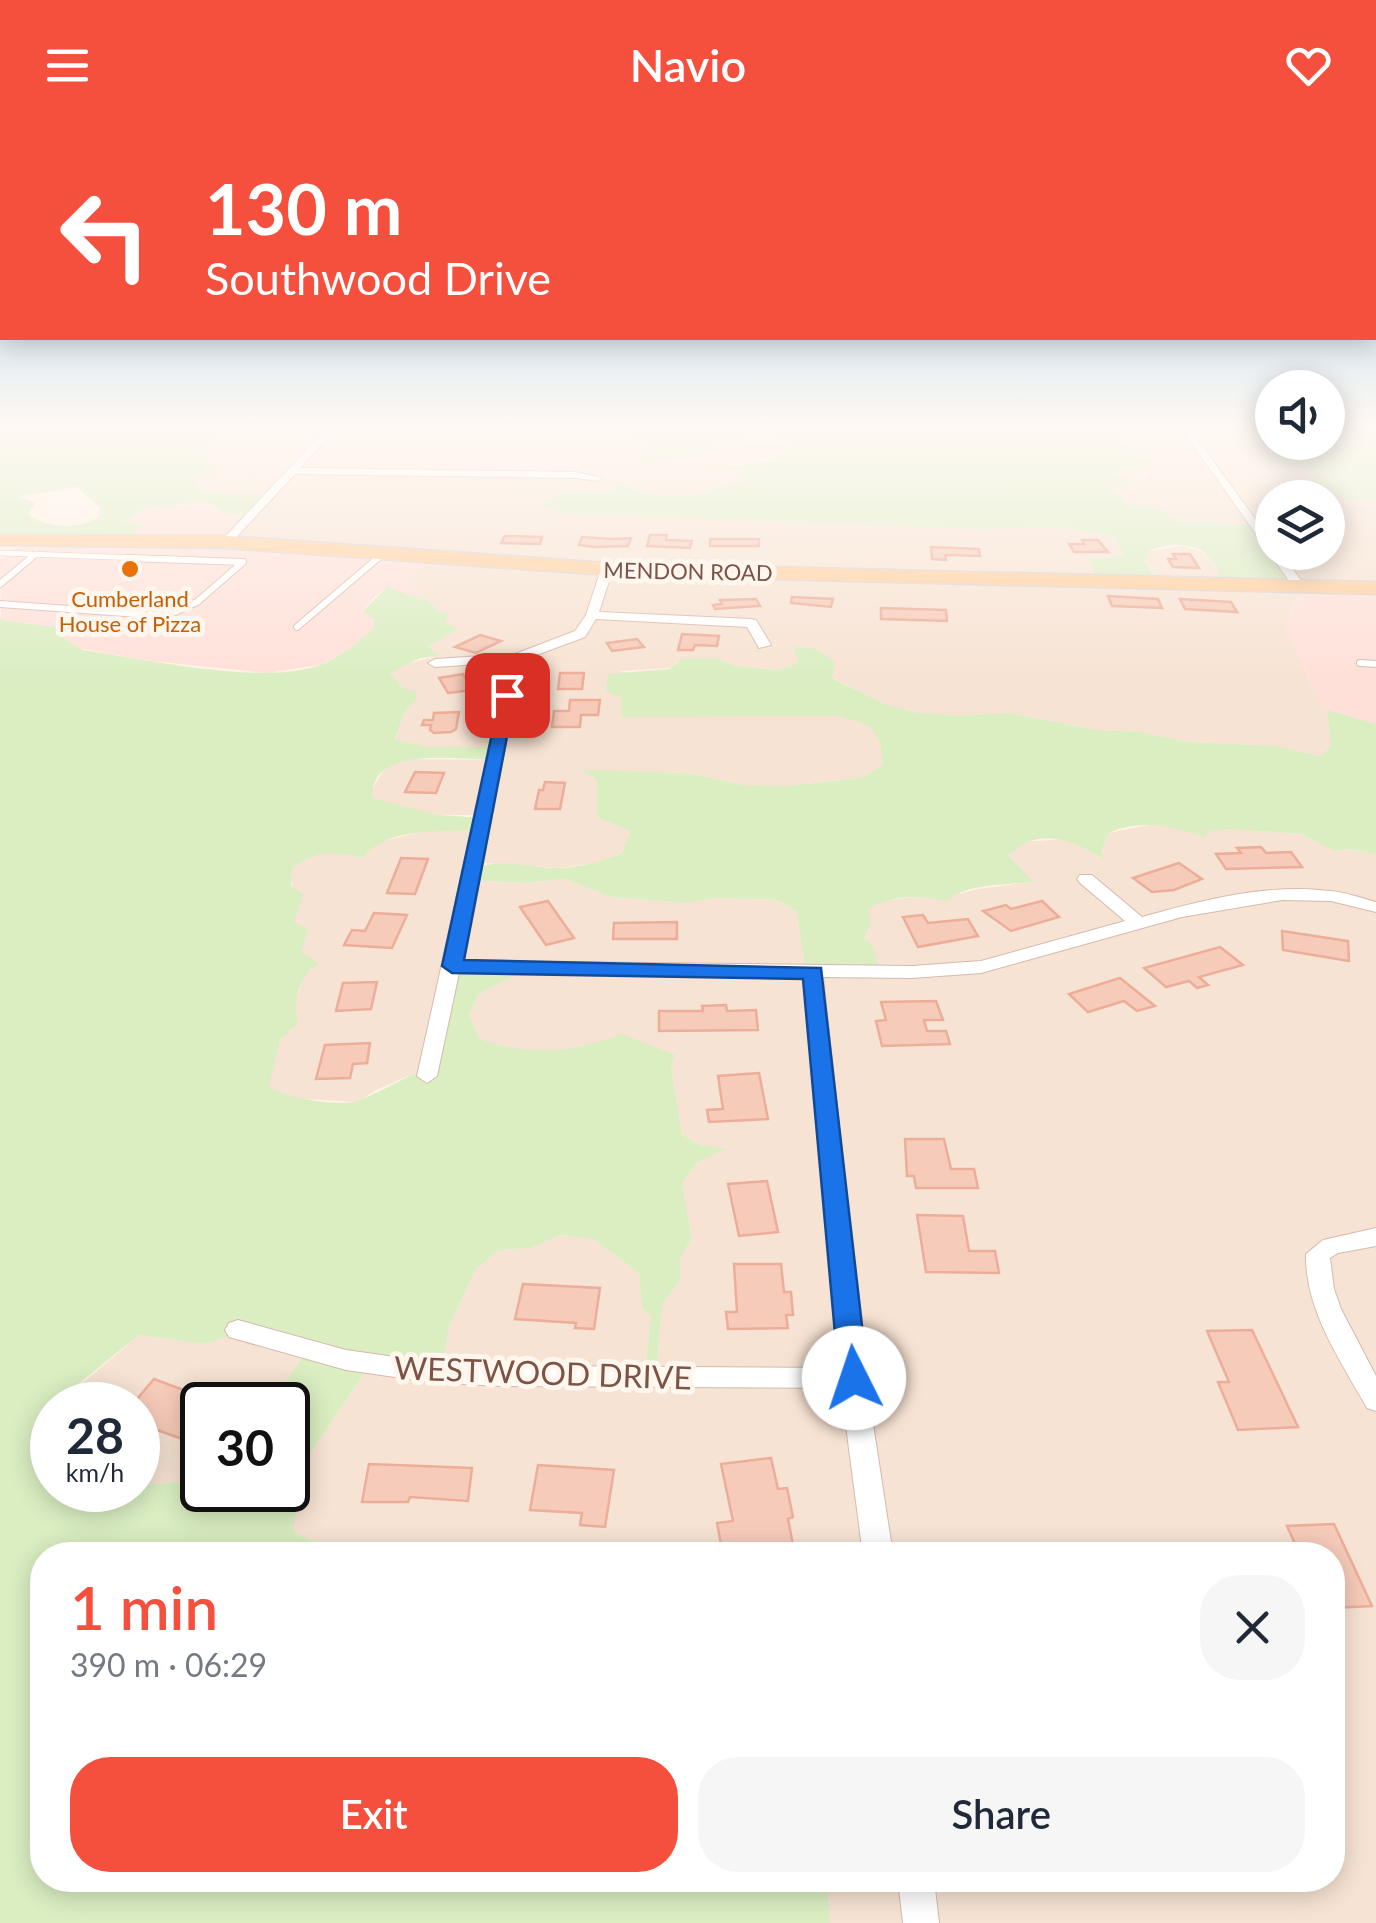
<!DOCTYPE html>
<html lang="en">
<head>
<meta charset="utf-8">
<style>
	:root { --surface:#fff; --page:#f6f6f7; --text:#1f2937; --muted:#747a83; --accent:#f5503e }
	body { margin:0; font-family:Lato,sans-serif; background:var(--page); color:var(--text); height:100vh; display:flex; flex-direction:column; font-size:38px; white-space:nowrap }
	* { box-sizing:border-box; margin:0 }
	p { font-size:32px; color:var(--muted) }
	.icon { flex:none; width:55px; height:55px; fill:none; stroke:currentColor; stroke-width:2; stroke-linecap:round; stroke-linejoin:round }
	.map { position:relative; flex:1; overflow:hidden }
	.panel { position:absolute; left:30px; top:1412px; width:1315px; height:350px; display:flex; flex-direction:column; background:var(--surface); border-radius:40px; box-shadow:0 5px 25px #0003 }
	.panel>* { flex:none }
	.top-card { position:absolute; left:0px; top:0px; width:1378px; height:210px; box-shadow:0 5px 25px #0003; background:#f5503e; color:#fff; overflow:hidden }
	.fabs { position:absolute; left:1255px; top:240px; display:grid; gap:20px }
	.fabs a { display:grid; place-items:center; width:90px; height:90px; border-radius:50%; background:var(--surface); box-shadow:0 5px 25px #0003; font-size:50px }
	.speed { position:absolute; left:30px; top:1252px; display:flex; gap:20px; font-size:50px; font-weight:700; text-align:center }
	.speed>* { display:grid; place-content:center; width:130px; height:130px; border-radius:50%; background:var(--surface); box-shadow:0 5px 25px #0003; line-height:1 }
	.speed small { font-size:25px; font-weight:400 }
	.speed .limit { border:5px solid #111; border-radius:15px; background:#fff; color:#111 }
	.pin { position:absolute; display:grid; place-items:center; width:85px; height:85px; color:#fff; margin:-42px; border-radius:20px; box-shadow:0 5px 15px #0006 }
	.me { position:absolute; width:110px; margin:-55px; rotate:356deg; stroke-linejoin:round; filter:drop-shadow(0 0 8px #0008) }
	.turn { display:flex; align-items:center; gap:35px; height:210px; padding:0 40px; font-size:45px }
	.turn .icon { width:130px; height:130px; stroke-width:2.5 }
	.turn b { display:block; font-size:70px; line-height:85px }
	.round { display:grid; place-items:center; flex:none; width:105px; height:105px; border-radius:40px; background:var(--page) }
	.summary { display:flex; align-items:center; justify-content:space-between; height:170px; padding:0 40px }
	h1 { font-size:60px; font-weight:600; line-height:75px; color:var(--accent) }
	.action { display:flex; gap:20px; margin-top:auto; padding:20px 40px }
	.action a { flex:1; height:115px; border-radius:40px; background:var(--accent); color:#fff; font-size:40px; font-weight:600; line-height:115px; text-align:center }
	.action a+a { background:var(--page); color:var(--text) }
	header { display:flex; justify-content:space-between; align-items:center; height:130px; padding:0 40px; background:var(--accent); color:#fff; font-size:45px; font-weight:600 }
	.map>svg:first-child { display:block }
	.residential { fill:#f7e3d3 }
	.commercial { fill:#ffe0d9 }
	.green { fill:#daeec2; fill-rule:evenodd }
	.building { fill:#f7cbba; stroke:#ecae99; stroke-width:2.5 }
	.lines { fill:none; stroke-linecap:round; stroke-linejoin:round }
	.lane-far1-casing { stroke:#d5baad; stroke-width:6 }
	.lane-casing { stroke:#d5baad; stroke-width:8 }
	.street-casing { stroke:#d5baad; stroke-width:2 }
	.primary-casing { stroke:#ddd2cf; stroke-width:3 }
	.lane-far1 { stroke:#fff; stroke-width:5 }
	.lane { stroke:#fff; stroke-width:6 }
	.street { fill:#fff; fill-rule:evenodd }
	.primary { fill:#ffce9c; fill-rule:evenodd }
	.route { fill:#1a73e8; stroke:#114b97; stroke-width:2.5 }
	.food-dot { fill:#e8710a; stroke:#fff6ee; stroke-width:4 }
	.labels { text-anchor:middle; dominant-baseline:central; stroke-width:10; stroke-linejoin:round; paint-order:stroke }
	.far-street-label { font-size:22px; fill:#7b5347; stroke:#fff6ee }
	.far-food-label { font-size:22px; fill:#c56008; stroke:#fff6ee }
	.near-street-label { font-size:32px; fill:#7b5347; stroke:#fff6ee }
</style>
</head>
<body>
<header><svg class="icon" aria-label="menu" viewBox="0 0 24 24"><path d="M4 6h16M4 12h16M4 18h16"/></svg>Navio<svg class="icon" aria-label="heart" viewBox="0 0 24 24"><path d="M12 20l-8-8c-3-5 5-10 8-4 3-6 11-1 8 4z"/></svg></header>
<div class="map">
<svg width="1376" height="1793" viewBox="0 0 1376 1793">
	<rect width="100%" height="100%" fill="#fff2e6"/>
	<g class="residential">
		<path d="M231,298H404L409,299L404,306L410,309L488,305L523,301L522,298H616L612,303L643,310L648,320L636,332L688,326L743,310L785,311L791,316L784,326L714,338L746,343V349L737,356L671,367L642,363L622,353L608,363L565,360L544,372L562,383L1063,397L1114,407L1125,426L1089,430L1159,451L1145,431L1149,421L1183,416L1210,425L1219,437V449L1302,458L1285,496L1317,567L1327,580L1331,615L1321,626L1275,616L1189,612L1140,602L1097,600L1010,583L959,586L914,582L885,574L831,547L795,518L798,533L779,540L735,536L716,528L679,531L669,538L619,541L808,585L839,586L870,595L880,613L883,634L862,648L786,656L743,655L688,643L584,641L597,649V687L630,701L622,723L595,733L559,738L484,733L473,750L524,753L564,749L612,767L687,773L715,768L778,770L797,782L806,843L865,809L871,793L867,779L880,771L925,766L947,771L950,766L978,759L1032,752L1008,725L1023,712L1066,709L1103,729L1101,724L1109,703L1153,694L1168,695L1204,707L1208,701L1227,699L1301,704L1334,721L1350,719L1376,724V1793H830L827,1750H1332V1425H488L484,1417L335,1420L292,1402L303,1334L368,1238L440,1246L450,1194L476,1139L499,1120L530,1118L561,1105L593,1109L639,1143L642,1178L651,1186L644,1248L656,1252L662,1174L680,1151V1129L692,1108L682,1053L697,1033L724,1020L700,1015L682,1005L671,939L674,926L622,905L577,920L514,921L480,909L469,885L478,865L522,841L460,839L431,936L374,961L358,972L286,968L268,957L280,910L298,894L294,876L304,845L293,792L291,738L315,724L331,721L361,728L377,713L423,701H468L473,685H438L386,675L372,669V659L386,637L402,629L494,630L497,617H426L395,610L406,579L403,558L390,543L398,536L437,526L428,516L458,499L444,493L448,484L436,480L430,472L412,467L420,459L406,454L408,446L428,431L233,413L276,365L196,362L199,350L208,344L212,335L204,323L219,304Z"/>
		<path d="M1107,298H1258L1272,305V312L1288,313L1266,319L1267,331L1301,337L1316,346L1297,362L1376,372V459L1302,453L1280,423L1328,422V368H1272V412L1261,396L1185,391L1172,388L1159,377L1127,374L1110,362L1112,357L1131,352L1112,345L1152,332L1127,319Z"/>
		<path d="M238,1203L306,1222L270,1275H202V1333L180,1352L138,1355V1275H57L139,1205L204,1214Z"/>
	</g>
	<g class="commercial">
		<path d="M184,373L211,374L225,384L258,385L234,412L429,430L408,446L406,454L421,458L412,467L387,457L374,467L363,480L374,490L375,498L348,521L320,535L267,543L150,531L77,518L65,509L63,498L1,490L0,430L26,411L142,395L127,393L147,377L173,378Z"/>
		<path d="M1302,459H1376V594L1342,587L1327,580L1317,567L1285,496Z"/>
	</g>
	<g class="green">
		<path d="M0,298H231L219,304L204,322L218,341L199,350L196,362L277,365L257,385L225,384L211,374L184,373L173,378L147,377L127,392L144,395L125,409L0,411ZM77,357L100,378L99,387C77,400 47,399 28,384L36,372L18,367Z"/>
		<path d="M616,298H1107C1122,313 1133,327 1155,332L1142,338L1114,342L1132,353L1112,357L1110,362L1121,366L1127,374L1159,377L1172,388L1185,391L1261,396L1272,412V422L1302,453L1219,449C1219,415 1175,408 1149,421L1145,432L1159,451L1099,452L1089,429L1124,426L1114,407L1063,397L975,399L562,383L545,377L543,373L565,360L608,363L622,353C654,370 682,369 716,358C727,354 735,357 746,349L745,343L709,338C735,333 775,339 791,316C763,296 718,318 690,326C672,331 652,331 633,333L648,319L643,310L611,304Z"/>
		<path d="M1328,298H1376V372L1296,362L1295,355L1312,352L1316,345L1301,337L1266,331V318L1284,317L1288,313L1328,312Z"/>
		<path d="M387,457L430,472L436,480L449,484L445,493L459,499L428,516L439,526L420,528L390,543L403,558L416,562V571L406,579L395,609L426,617H498L495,630C459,630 370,614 372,668L438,685L484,688L481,700C442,703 389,695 362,728C328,721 321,720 292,738L291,756L303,764L294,792L308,799L301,822L318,833C298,849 293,869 298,894L280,910L269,957C286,968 341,978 360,970C383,961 407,946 431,936L453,841L524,840L478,865L469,885L480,909C533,927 570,923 622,904L675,925L671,939L682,1005L700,1015L726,1019L697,1033L682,1053L692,1108L680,1129V1151L662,1174L656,1252L644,1248L651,1186L642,1178L639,1143L593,1109L561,1105L530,1118L499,1120L476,1139L450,1194L440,1246L368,1238L303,1334L293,1402L335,1420L485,1417L487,1425H42V1750H670L690,1755L724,1750H827L830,1793H0V487L2,490L64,498L65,509L83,520C145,529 266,557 323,534C343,525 358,512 374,498V490L363,481ZM238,1203L306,1222L270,1275H288V1360H202V1333L180,1352L138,1355V1360H52V1312L46,1308L52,1275L139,1205L204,1214Z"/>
		<path d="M794,517L817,519L835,532L832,548L885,574L914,582L959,586L1009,583L1097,600L1140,602L1189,612L1275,616L1321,626L1331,615L1327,580L1376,594V724L1350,719L1334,721L1301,704L1227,699L1209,701L1204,707C1173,697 1141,688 1109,703L1101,723L1105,730C1072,711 1041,695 1008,725L1033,752C1008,755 966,753 947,771C921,765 891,764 868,779L871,793L865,808L874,817L879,842L806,843L797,782L778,770L715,768L687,773L612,767L564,749L524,753L473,750V741C496,725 532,739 560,738C582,737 602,731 622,723L630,701L597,687V649L582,640L688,643L743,655L786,656L862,648L883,634L880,613L870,596L839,586L621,587L622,568L606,561L608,544L669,539L682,529L716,528L735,536L779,540L798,533Z"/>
	</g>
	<g class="building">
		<path d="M650,405H667L666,410L692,411L690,418L647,416Z"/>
		<path d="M505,406L542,407L540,414L501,413Z"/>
		<path d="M582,407L612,409L631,408L628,416L595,417L579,415Z"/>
		<rect x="710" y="409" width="49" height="7"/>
		<path d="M1082,410H1098L1108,422H1074L1069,414H1084Z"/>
		<path d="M931,417L979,419L980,426L945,425L946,430L932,429Z"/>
		<path d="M1173,424H1190L1199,438L1173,437L1168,429H1176Z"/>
		<path d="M1108,466L1158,469L1162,478L1112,476Z"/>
		<path d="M792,467L833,469L831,477L791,473Z"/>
		<path d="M756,469L760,476L715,479L713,475L722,474L720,470Z"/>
		<path d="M1180,469L1231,472L1237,482L1185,479Z"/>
		<path d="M881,478L946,480L947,491L881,489Z"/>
		<path d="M682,504L719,506L717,516L695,515L693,520H678Z"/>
		<path d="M480,505L501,511L476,523L455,517Z"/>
		<path d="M637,509L644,517L612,521L607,513Z"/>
		<path d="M560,543H584L582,559H558Z"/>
		<path d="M463,544L473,560L448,563L439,548Z"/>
		<path d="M570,570H600L598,585H581L580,597H552L554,581H569Z"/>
		<path d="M459,582L456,599L451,602L434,603L430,600L431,595H422L424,590H433L434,583Z"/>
		<path d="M415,642L444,643L436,663L405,662Z"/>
		<path d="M545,652L565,653L560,679H535L539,660H543Z"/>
		<path d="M1261,717L1266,723L1291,722L1302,737L1226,739L1216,724L1241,723L1237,718Z"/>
		<path d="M401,728L428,729L415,764L387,763Z"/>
		<path d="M1179,733L1202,749L1174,760L1152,762L1133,748Z"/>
		<path d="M548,771L574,808L546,815L520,777Z"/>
		<path d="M1042,771L1059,787L1011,801L983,781L1006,775L1011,779Z"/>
		<path d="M374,783L407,785L392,818L344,815L352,800L365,801Z"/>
		<path d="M923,785L928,793L968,789L978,806L918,817L903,787Z"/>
		<path d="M677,792V809H613L614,793Z"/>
		<path d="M1282,801L1348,811L1349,831L1283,820Z"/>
		<path d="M1220,817L1243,835L1199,847L1208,855L1197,858L1189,851L1166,857L1144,838Z"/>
		<path d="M1120,848L1155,876L1137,881L1124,871L1088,882L1069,864Z"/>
		<path d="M377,852L371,879L336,881L343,853Z"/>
		<path d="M936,871L943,890H924L927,901H946L950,914L882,916L876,891L886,890L881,872Z"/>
		<path d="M726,875L727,881L756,880L758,900L659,901V881H703L702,876Z"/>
		<path d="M370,913L367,933L353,934L350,948L316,949L325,915Z"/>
		<path d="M759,943L768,989L709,992L707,980L723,979L718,946Z"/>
		<path d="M905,1009H944L951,1039H974L978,1058H916L914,1046H907Z"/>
		<path d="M767,1051L778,1102L739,1106L728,1054Z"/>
		<path d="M917,1085L963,1086L969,1121H995L999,1143L926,1142Z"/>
		<path d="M734,1134H781L784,1162H791L793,1185H786L788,1198L728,1199L726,1182H737Z"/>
		<path d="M523,1154L600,1158L594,1199L575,1198L576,1193L515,1189Z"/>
		<path d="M1252,1200L1298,1297L1238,1300L1218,1252H1229L1207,1201Z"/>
		<path d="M154,1249L213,1271L202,1275V1283L182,1309L138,1293V1275H132Z"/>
		<path d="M771,1328L778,1359L787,1358L793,1387L788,1389L794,1420L723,1425L717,1393L733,1391L721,1334Z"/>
		<path d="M369,1334L472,1338L468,1371L410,1367L408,1372H362Z"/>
		<path d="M538,1335L614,1340L605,1397L580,1395L582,1383L530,1380Z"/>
		<path d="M1334,1394L1372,1476L1332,1478V1425H1300L1287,1396Z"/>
	</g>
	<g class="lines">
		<g class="lane-far1-casing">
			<g id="lane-far1">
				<path d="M0,423L196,430"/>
				<path d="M28,430L36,424"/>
				<path d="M375,430L381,425"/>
			</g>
		</g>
		<g class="lane-casing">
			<g id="lane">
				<path d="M0,454L31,428"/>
				<path d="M0,474L166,486L197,472L243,432L128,428"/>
				<path d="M297,497L378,428"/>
				<path d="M1360,533L1376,534"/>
			</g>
		</g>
		<g class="street-casing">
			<g id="street">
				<path d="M327,298H337L300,338L576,342L603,348L598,351L576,348L295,344L230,414H222V410Z"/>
				<path d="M1181,298H1189L1272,412V422H1281L1304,455L1302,458H1294Z"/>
				<path d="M607,435L613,439L599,482L751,489L756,490L771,515L759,518L747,497L596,489L585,507L523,530L461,831L912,836L981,831L1125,791L1080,753L1077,749L1080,745H1092L1142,787C1202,770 1267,753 1330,761C1345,762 1361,768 1376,772V782L1331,771L1282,770L1182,787L981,843L912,848L823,847L866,1248L893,1425H863L841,1258L501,1256L430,1252L346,1240L229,1207L225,1200L229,1193L238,1190L346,1220L430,1232L501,1236L839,1238L804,847L459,843L437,946L427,953L417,946L509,532L435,537L428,533L435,529L515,524L575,501L586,485L601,439Z"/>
				<path d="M1376,1098V1116L1338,1123L1330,1128L1334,1159L1341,1179L1376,1246V1281L1367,1278C1340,1230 1305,1180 1306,1124L1323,1110Z"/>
				<path d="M898,1750H934L939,1793H903Z"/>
			</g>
		</g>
		<g class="primary-casing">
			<path id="primary" d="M0,405L226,406L607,433L1376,452V464L607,445L226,418L0,415Z"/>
		</g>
		<use href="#lane-far1" class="lane-far1"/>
		<use href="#lane" class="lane"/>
		<use href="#street" class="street"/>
		<use href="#primary" class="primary"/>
	</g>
	<linearGradient id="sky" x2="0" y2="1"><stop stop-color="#94cae9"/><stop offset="0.54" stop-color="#fff9f4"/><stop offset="1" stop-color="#fff9f4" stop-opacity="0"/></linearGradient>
	<rect width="1376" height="549" fill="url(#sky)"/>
	<path class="route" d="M501,562L515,565L464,830L821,838L868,1248L864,1257L854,1260L843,1257L839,1248L803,849L452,843L442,836Z"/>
	<circle class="food-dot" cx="130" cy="439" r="10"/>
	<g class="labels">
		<g class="far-street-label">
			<text transform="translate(688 441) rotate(1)">MENDON ROAD</text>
		</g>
		<g class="far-food-label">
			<text x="130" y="468">Cumberland<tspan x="130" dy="25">House of Pizza</tspan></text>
		</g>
		<g class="near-street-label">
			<text transform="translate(543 1242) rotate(2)">WESTWOOD DRIVE</text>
		</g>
	</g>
</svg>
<div class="fabs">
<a><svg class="icon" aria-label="sound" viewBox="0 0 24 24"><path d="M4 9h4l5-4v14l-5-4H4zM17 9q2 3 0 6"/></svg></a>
<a><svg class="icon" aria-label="layers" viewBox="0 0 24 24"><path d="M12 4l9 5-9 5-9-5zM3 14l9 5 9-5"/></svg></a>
</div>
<div class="speed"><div>28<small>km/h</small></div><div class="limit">30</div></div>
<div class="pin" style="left:507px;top:565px;background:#d93025"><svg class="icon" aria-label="arrive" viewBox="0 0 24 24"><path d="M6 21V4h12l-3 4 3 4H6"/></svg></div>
<svg class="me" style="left:854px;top:1248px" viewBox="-20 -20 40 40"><circle r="19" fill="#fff"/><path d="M0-13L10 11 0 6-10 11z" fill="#1a73e8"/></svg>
<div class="top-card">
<div class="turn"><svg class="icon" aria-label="left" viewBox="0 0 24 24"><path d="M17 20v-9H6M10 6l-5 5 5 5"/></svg><div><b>130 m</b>Southwood Drive</div></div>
</div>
<section class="panel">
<div class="summary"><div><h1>1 min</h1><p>390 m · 06:29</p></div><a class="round"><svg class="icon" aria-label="close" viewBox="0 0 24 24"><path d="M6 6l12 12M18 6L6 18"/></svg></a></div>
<div class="action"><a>Exit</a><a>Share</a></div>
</section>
</div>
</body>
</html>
